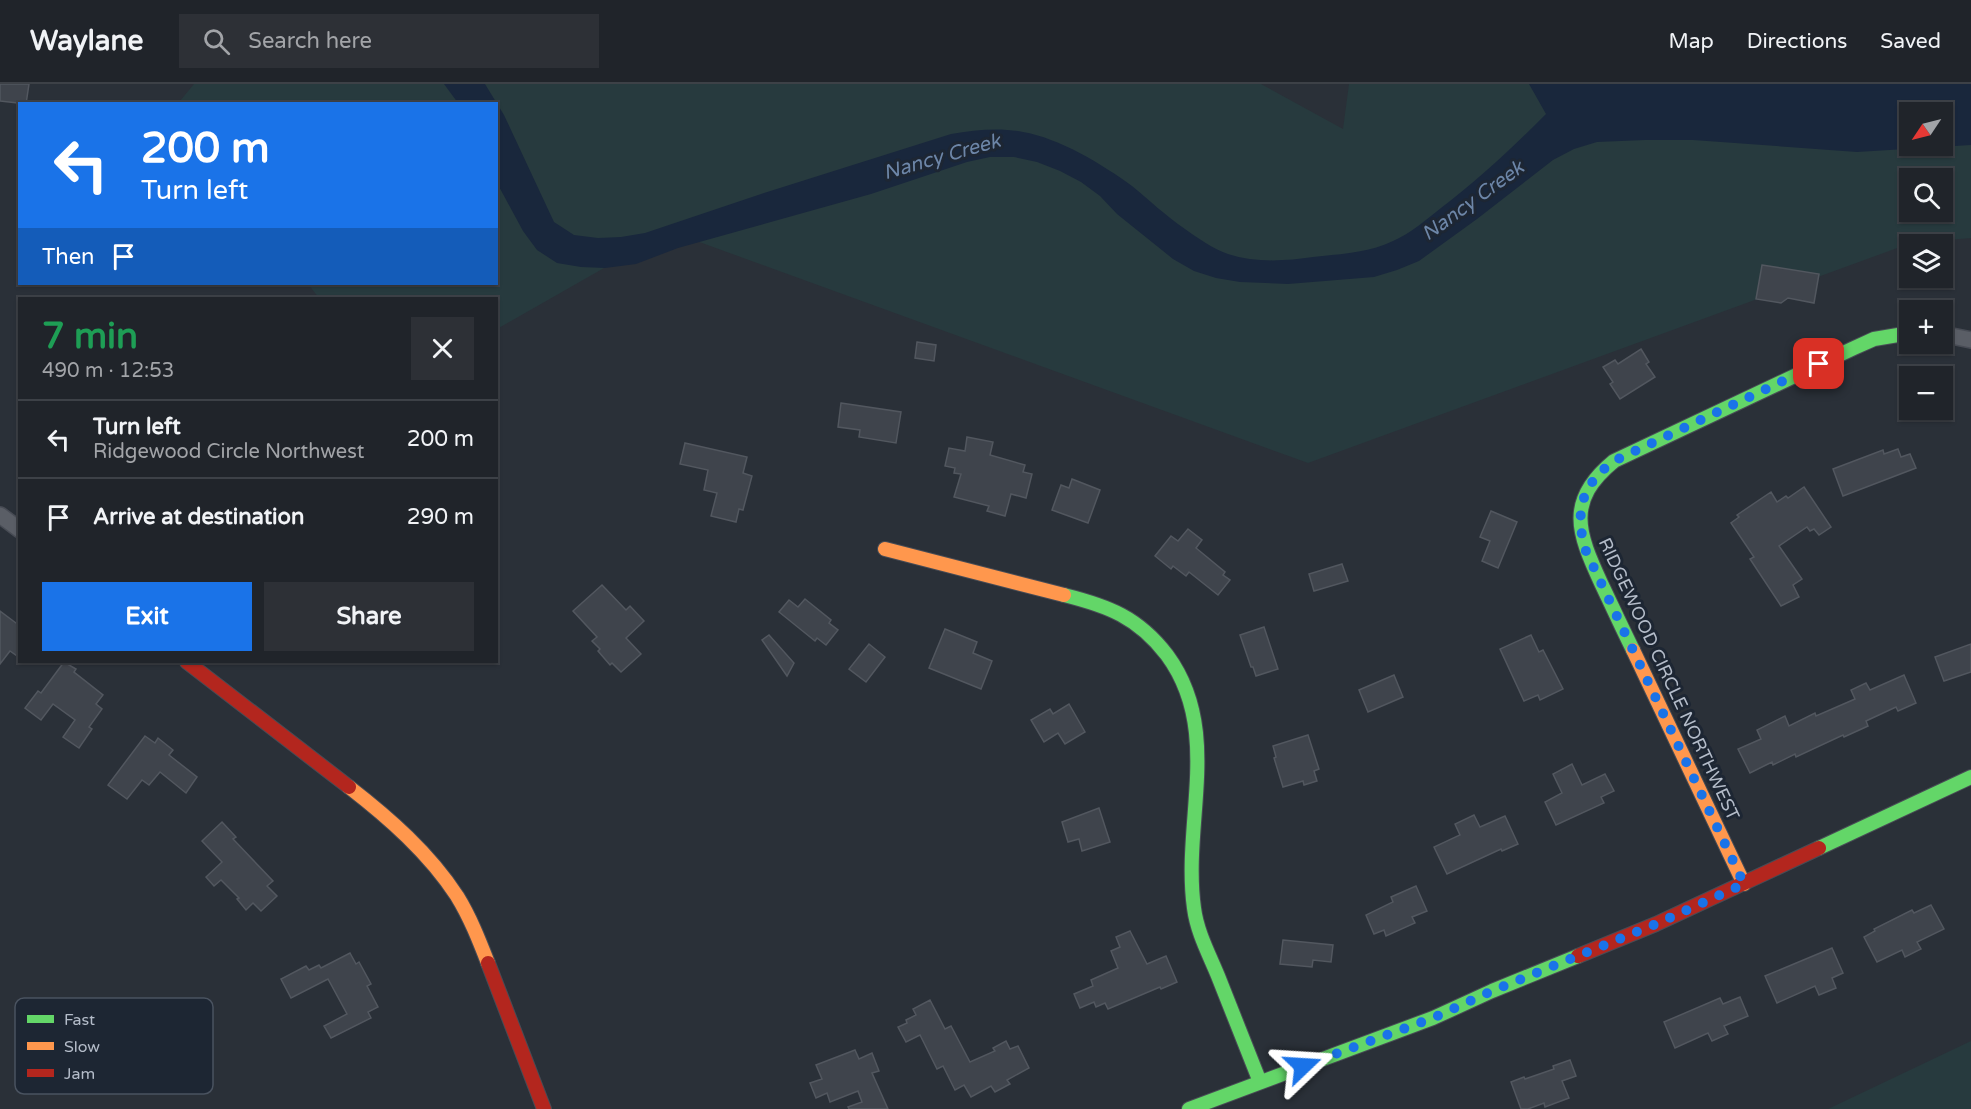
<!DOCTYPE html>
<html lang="en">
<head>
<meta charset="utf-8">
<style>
	:root { --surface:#20242a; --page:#2d3036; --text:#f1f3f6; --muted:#a2a4a8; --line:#3d4147; --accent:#1a73e8 }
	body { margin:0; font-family:"Varela Round",sans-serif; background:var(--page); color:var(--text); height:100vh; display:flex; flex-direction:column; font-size:22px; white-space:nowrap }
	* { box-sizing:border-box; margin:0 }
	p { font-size:20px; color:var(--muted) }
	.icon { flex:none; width:33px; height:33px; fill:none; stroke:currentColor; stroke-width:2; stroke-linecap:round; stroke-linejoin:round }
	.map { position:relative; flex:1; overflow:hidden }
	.side { position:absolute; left:18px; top:213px; width:480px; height:366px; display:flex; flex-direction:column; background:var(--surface); border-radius:0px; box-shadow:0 2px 4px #0004,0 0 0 2px var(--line) }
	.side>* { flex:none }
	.guide { position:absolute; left:18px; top:18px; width:480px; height:183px; border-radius:0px; box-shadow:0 2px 4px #0004,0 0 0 2px var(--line); background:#1a73e8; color:#fff; overflow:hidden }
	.needle { width:39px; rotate:235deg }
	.controls { position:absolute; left:1899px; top:18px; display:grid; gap:12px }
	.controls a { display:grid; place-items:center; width:54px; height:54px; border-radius:0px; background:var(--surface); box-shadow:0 2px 4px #0004,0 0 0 2px var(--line); font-size:30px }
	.pin { position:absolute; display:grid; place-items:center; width:51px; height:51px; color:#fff; margin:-26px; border-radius:12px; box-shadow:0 3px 9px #0006 }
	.me { position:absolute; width:66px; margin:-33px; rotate:70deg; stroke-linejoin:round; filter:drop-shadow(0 0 4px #0008) }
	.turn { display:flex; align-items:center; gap:21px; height:126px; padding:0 24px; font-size:27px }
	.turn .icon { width:78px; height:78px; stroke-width:2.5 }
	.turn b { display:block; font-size:42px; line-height:51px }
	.then { display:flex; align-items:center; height:57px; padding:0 24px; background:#0003; gap:12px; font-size:22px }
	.round { display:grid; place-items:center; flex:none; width:63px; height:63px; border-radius:0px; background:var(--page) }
	.headline { display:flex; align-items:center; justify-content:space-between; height:102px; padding:0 24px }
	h1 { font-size:36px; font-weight:800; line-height:45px; color:#1e9e55 }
	.button { display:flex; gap:12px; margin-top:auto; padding:12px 24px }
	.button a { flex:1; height:69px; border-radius:0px; background:var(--accent); color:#fff; font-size:24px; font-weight:800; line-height:69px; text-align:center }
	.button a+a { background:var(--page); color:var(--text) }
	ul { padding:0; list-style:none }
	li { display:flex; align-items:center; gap:18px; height:78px; padding:0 24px; border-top:2px solid var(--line) }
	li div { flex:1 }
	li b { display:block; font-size:22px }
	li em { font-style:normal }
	header { display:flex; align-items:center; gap:36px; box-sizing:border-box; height:84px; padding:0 30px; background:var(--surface); border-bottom:2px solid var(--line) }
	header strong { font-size:28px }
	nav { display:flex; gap:33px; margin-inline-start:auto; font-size:21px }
	.search { width:420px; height:54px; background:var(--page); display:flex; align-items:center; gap:15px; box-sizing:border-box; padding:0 21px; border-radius:0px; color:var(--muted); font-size:22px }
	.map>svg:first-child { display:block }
	.green { fill:#273a3e; fill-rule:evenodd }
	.water { fill:#19273c; fill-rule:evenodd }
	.building { fill:#3f444c; stroke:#52575f; stroke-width:1.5 }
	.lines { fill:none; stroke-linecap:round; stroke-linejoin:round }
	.street-casing { stroke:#484c55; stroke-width:18 }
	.fast-casing { stroke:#484c55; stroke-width:16 }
	.slow-casing { stroke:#484c55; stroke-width:16 }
	.jam-casing { stroke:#484c55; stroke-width:16 }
	.street { stroke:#5a5e66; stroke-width:15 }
	.fast { stroke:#63d668; stroke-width:14 }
	.slow { stroke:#ff974d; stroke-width:14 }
	.jam { stroke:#b3261e; stroke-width:14 }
	.route { stroke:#1a73e8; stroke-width:10; stroke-dasharray:0 18 }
	.labels { text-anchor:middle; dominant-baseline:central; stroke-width:6; stroke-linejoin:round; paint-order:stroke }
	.street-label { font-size:18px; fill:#b4bcc9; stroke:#1d2633 }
	.water-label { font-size:20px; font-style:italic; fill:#6d86a8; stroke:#1d2633 }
	.key { fill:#1d2633; stroke:#4a5360; stroke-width:1.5 }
	.key-label { font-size:16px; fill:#b4bcc9 }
</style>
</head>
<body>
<header>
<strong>Waylane</strong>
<div class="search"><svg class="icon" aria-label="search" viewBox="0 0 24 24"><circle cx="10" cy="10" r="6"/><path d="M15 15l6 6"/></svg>Search here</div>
<nav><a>Map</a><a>Directions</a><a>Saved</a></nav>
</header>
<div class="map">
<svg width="1971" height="1025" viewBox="0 0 1971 1025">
	<rect width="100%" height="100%" fill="#2a3038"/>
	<g class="green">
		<path d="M194,0H1261L1343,45L1349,0H1971V154L1911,159L1308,379L669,147L497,245L496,214H319L308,200H496V20H182L180,17ZM1910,28H1942V62H1910ZM1910,94H1942V128H1910Z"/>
		<path d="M1971,957V1025H1828Z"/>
	</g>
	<path class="water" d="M444,0H485L504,31L554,138L574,151L598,154L621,153L645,149L764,109L951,50C975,46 999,43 1023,48C1059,54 1102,80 1132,102C1149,116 1166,132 1185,145C1196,153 1215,166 1228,170C1255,179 1286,177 1313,173C1339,170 1369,169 1393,157C1411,149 1426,136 1441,124C1479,95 1512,64 1546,30L1529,0H1971V61L1857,68L1693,56H1645L1597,58L1574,65L1553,76L1477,135L1419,177L1397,186L1374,193L1288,200L1240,198L1216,194L1194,187L1173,175L1117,130L1100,112L1081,98L1060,87L1037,78L1014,73H990L967,78L871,110L678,164L636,180L605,184L581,183L557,179L537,166L523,147L497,99L496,20L458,19ZM1910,28H1942V62H1910Z"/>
	<g class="building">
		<path d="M0,0H29L26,20L0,17Z"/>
		<path d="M1762,181L1819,190L1814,219L1788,214L1781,219L1756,215Z"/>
		<path d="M917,258L936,261L934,277L915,274Z"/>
		<path d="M1641,265L1649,278L1646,280L1655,293L1620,315L1610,300L1613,298L1603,283L1615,276L1618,280Z"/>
		<path d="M841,319L901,328L896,359L859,353L860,346L838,343Z"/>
		<path d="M967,353L993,358L990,371L1025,381L1023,388L1032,390L1026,414L1011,410L1005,432L987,427L989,422L954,413L961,390L954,389L955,384L945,382L949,364L965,367Z"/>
		<path d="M685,359L747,373L743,389L752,392L743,426L739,425L736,438L711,432L717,409L704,406L708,386L680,380Z"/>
		<path d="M1898,365L1901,373L1910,370L1916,384L1843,412L1833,385L1883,366L1884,370Z"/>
		<path d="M1072,395L1100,406L1088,439L1052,426L1061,401L1069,404Z"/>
		<path d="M1804,403L1831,443L1819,451L1814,445L1810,447L1807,443L1779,462L1802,495L1793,501L1799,513L1781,522L1750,475L1754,473L1731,439L1739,433L1737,431L1771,408L1777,418L1786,412L1788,414Z"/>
		<path d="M1491,427L1517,438L1498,484L1482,477L1490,457L1480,453Z"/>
		<path d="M1188,445L1202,456L1196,464L1225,488L1223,491L1230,496L1218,511L1189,488L1186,492L1173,482L1171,485L1155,472L1171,452L1178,457Z"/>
		<path d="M1342,480L1348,497L1314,507L1309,490Z"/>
		<path d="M602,501L626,526L630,522L644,537L626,554L641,570L621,588L612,579L610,581L598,567L600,565L592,557L597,553L573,527Z"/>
		<path d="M805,515L831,536L829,539L838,546L826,561L817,554L815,557L779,528L789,516L798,523Z"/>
		<path d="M0,527L20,542V574L10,567L0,580Z"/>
		<path d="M1264,543L1278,585L1256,592L1253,583H1251L1240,551Z"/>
		<path d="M945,545L977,558L973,569L992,577L981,605L929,584Z"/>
		<path d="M769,551L794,579L787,592L762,556Z"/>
		<path d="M1531,551L1539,568L1543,566L1563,605L1540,616L1538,611L1524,617L1500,565Z"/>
		<path d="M869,560L885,573L866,598L849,585Z"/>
		<path d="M1971,560V588L1944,597L1935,573Z"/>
		<path d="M64,578L76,585L74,588L103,611L96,620L102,625L89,643L92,645L79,664L63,653L75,636L53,620L41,636L25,624L38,607L41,609Z"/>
		<path d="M1394,591L1403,613L1368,628L1359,606Z"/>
		<path d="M1904,591L1916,619L1898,627L1896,623L1866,637L1868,642L1844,653L1843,651L1796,673L1795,670L1773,681L1772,678L1750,689L1738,665L1761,655L1757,646L1785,632L1789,642L1815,629L1816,632L1855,615L1851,606L1866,599L1870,606Z"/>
		<path d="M1069,620L1085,648L1065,660L1058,649L1044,658L1031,636L1050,625L1053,630Z"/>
		<path d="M1308,651L1319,685L1314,687L1317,697L1304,701L1303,697L1283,703L1274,674L1276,673L1273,662Z"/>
		<path d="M145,652L155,659L158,654L173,666L169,671L197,693L186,709L160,688L149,701L142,696L127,715L108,701Z"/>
		<path d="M1572,680L1582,701L1605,690L1614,707L1601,713L1604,719L1556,741L1545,718L1562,709L1553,690Z"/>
		<path d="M1099,724L1110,758L1082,767L1079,755L1068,758L1062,738Z"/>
		<path d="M1474,731L1480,743L1505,732L1518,760L1502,767L1501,765L1447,790L1434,763L1460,751L1455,740Z"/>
		<path d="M222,738L236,753L233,755L273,797L267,802L277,812L261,827L253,819L246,826L237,815L239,814L221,796L214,802L206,793L222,778L202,757Z"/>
		<path d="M1416,802L1427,827L1412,833L1415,839L1386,852L1384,846L1374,850L1366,831L1393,818L1391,813Z"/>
		<path d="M1931,821L1944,845L1917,858L1921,865L1905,873L1902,866L1877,878L1864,853L1875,847L1874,845L1912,826L1914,829Z"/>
		<path d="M1130,847L1147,880L1166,872L1177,898L1161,905L1160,903L1108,925L1105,919L1096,923L1094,918L1080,924L1074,910L1093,902L1091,896L1118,884L1111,867L1120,863L1116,853Z"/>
		<path d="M1283,856L1333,861L1331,878L1313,876L1312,883L1280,880Z"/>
		<path d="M1832,864L1843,889L1832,894L1836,904L1819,911L1815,902L1777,919L1765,892Z"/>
		<path d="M350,869L356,880L359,878L371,900L367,902L378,923L368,928L371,934L331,954L324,942L347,930L328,895L291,914L281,895L306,882L309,886L319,881L321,884Z"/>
		<path d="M1740,913L1748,932L1724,942L1728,950L1712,957L1708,949L1675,964L1664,938L1720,914L1723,920Z"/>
		<path d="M930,916L945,945L951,942L970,978L995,967L993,964L1006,957L1010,965L1018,962L1029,984L1007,996L1010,1000L995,1008L991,1002L971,1013L964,1001L955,1006L943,982L937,985L920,951L906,958L898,943L907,939L906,936L916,931L913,925Z"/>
		<path d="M855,966L859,975L872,969L879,987L872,989L888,1025H849L848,1023L862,1018L858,1007L830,1018L827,1009L816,1014L810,999L822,995L816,981Z"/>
		<path d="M1570,976L1576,992L1562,997L1569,1014L1545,1023L1544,1019L1528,1025H1521L1511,998L1524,993L1525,995L1554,985L1553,982Z"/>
	</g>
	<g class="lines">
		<g class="street-casing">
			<g id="street">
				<path d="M1942,250L1971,256"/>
				<path d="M0,431L20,446"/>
			</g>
		</g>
		<g class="fast-casing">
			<g id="fast">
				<path d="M1064,511C1108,522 1138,533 1167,571C1223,647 1182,738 1194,824C1197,848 1209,870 1218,892C1232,927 1246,963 1260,998"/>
				<path d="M1633,566C1622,544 1612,522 1601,499C1578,449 1565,417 1614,377L1854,264L1874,255L1910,249"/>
				<path d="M1819,764L1971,693"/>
				<path d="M1189,1025L1433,934L1492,907L1578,872"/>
			</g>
		</g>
		<g class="slow-casing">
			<g id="slow">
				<path d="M885,465L1064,511"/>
				<path d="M1633,566L1744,800"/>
				<path d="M349,703C389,734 429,769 457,812C470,833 479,856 488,879"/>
			</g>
		</g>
		<g class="jam-casing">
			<g id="jam">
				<path d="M187,578L349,703"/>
				<path d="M1578,872L1656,840L1819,764"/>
				<path d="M488,879L544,1025"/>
			</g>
		</g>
		<use href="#street" class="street"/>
		<use href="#fast" class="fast"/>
		<use href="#slow" class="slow"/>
		<use href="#jam" class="jam"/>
	</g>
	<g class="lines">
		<path class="route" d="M1303,982L1433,934L1492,907L1656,840L1744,800L1585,465C1575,427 1581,401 1614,377L1819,280"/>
	</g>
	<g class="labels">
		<g class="street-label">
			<text transform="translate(1669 595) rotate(65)">RIDGEWOOD CIRCLE NORTHWEST</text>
		</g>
		<g class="water-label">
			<text transform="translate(942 73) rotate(-16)">Nancy Creek</text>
			<text transform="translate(1473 117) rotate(-36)">Nancy Creek</text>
		</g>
	</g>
	<rect x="15" y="914" width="198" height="96" rx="9" class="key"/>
	<rect x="27" y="931" width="27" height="8" fill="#63d668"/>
	<rect x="27" y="958" width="27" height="8" fill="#ff974d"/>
	<rect x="27" y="985" width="27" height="8" fill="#b3261e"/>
	<g class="key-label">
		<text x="64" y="941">Fast</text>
		<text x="64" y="968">Slow</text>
		<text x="64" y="995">Jam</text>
	</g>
</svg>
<div class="controls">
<a><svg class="needle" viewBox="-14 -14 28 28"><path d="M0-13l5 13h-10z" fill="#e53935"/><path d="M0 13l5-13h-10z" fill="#a2a4a8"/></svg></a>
<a><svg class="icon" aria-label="search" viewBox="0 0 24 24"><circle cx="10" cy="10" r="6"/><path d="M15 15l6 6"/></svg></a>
<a><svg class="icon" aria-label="layers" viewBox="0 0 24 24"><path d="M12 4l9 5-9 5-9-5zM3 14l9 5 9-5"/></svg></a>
<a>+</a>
<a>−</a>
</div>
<div class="pin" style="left:1819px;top:280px;background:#d93025"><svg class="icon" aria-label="arrive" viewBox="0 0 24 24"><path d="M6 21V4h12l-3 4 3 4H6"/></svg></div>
<svg class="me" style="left:1303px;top:982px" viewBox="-20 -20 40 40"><path d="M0-17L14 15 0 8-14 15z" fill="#1a73e8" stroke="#fff" stroke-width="4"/></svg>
<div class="guide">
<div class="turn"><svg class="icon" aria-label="left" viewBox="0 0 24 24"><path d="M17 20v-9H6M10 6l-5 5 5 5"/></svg><div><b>200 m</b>Turn left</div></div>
<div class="then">Then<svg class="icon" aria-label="arrive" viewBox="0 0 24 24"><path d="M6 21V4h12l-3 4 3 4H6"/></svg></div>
</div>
<section class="side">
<div class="headline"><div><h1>7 min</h1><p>490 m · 12:53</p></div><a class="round"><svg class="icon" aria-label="close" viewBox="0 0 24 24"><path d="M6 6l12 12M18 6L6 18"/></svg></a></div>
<ul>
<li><svg class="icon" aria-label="left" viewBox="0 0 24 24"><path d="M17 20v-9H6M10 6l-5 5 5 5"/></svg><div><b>Turn left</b><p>Ridgewood Circle Northwest</p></div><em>200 m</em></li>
<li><svg class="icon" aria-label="arrive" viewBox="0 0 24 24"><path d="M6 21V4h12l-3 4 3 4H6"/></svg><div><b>Arrive at destination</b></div><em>290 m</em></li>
</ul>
<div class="button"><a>Exit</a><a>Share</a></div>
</section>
</div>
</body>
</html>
